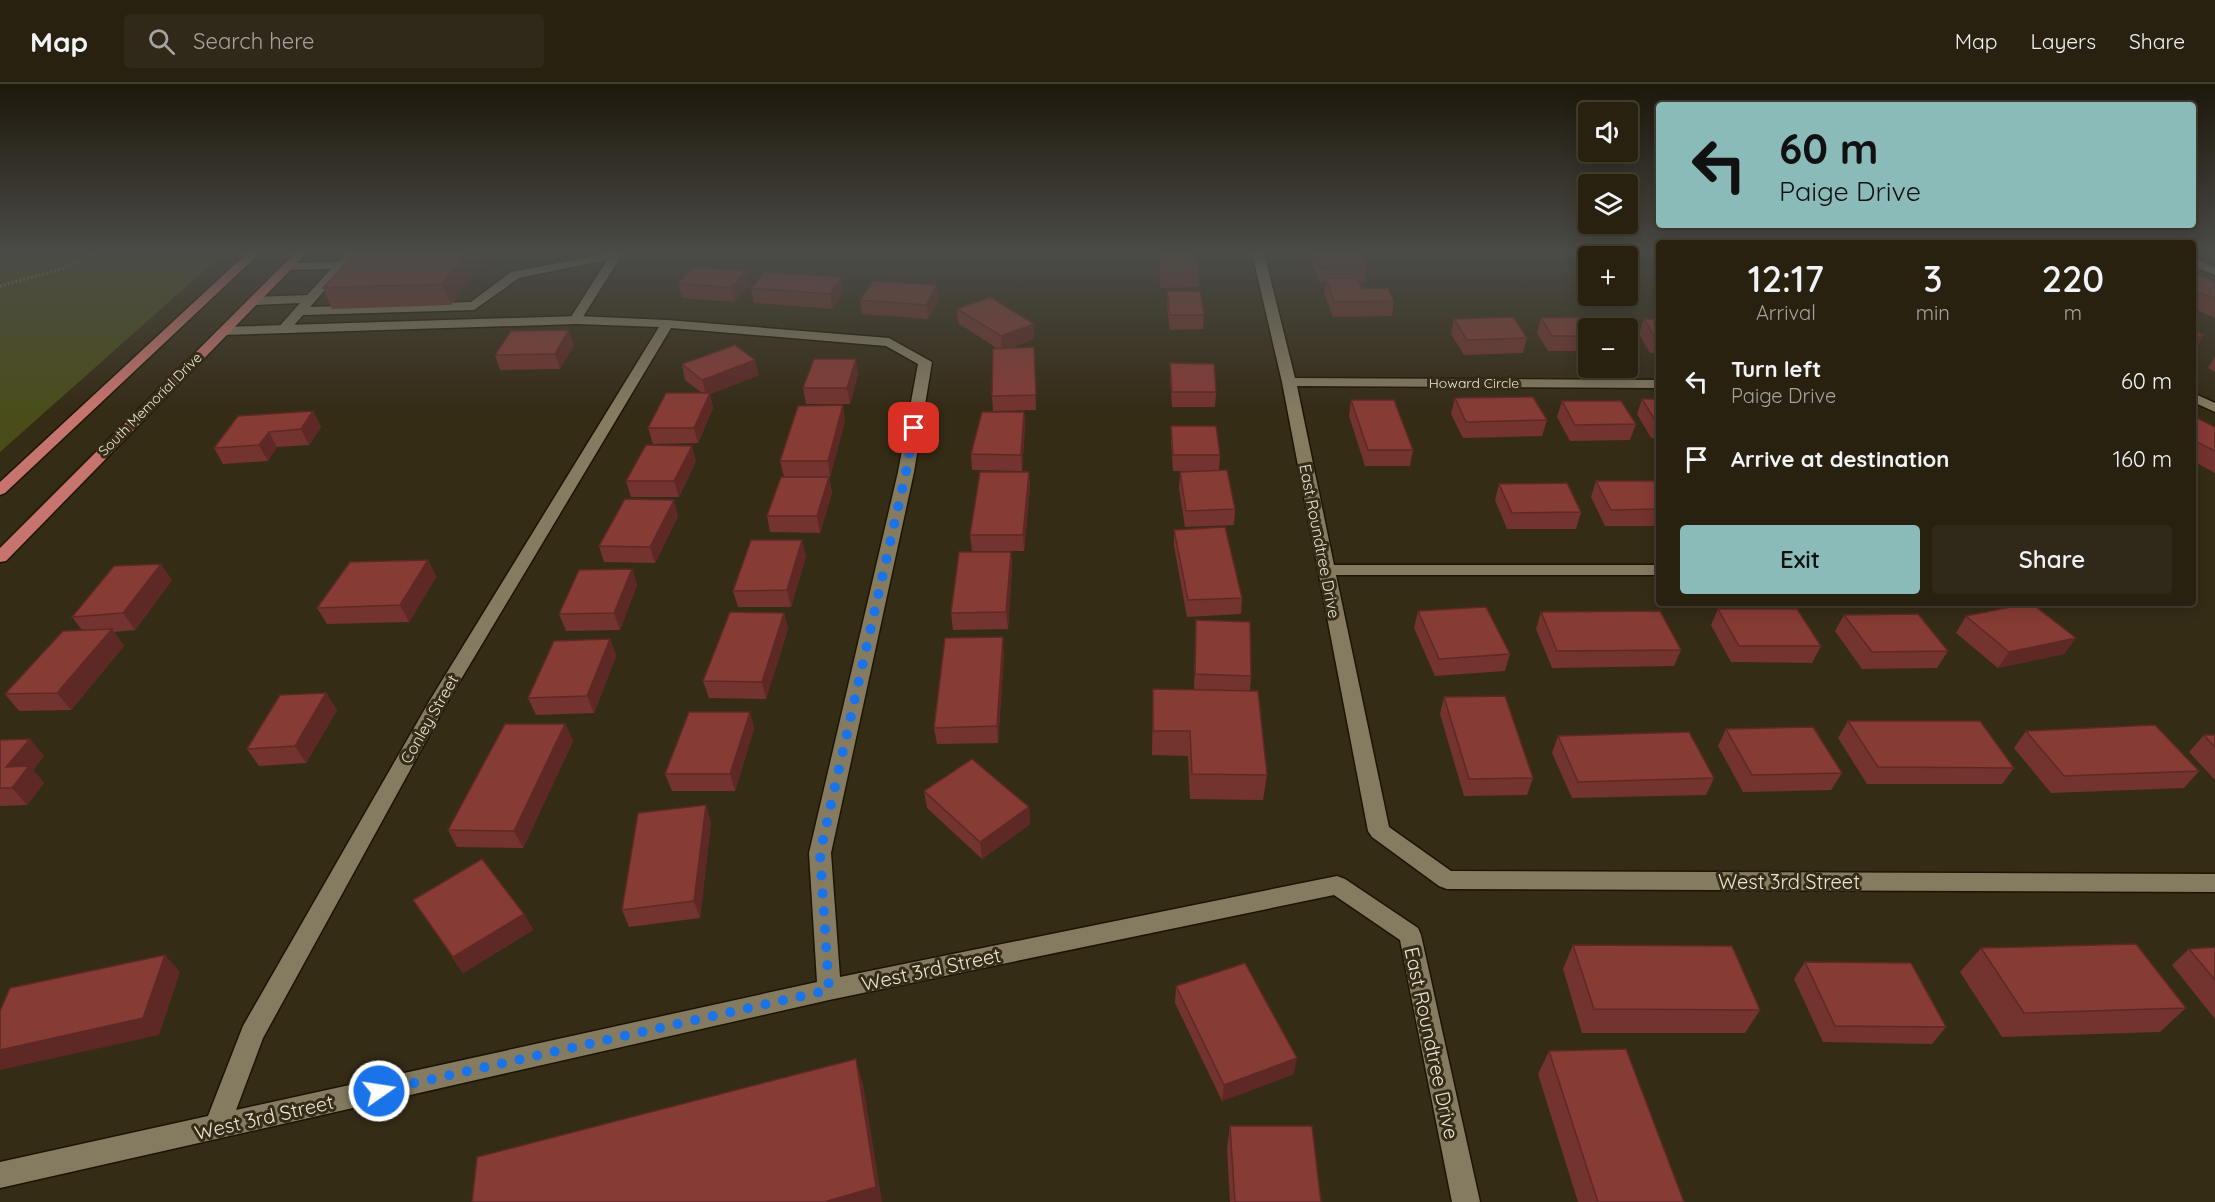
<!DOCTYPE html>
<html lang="en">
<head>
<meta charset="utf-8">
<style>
	:root { --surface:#282110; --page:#302919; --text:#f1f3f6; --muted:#a5a39f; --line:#443e30; --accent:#8bbbb9 }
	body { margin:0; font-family:Quicksand,sans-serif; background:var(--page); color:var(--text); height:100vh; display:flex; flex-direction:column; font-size:22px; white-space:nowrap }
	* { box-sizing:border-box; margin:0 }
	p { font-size:20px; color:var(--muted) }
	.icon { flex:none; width:33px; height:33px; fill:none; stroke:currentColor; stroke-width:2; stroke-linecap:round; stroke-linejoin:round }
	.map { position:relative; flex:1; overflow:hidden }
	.side { position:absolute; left:1656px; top:156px; width:540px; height:366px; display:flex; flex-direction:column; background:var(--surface); border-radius:6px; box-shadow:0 3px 15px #0003,0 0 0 2px var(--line) }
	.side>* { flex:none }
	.top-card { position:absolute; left:1656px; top:18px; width:540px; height:126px; border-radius:6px; box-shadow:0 3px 15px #0003,0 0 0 2px var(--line); background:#8bbbb9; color:#111; overflow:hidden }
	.controls { position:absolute; left:1578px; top:18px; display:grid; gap:12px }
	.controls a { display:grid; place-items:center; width:60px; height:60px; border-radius:6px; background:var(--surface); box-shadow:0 3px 15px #0003,0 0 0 2px var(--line); font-size:30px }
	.pin { position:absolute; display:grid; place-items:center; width:51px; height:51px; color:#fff; margin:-26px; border-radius:12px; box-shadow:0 3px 9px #0006 }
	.me { position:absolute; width:66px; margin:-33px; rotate:77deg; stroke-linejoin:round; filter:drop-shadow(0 0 4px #0008) }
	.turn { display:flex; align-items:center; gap:21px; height:126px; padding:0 24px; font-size:27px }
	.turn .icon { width:78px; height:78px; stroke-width:2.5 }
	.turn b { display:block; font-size:42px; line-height:51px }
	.eta { display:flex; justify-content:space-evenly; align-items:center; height:102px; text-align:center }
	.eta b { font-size:36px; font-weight:600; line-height:42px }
	.cta { display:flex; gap:12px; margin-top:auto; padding:12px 24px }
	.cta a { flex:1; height:69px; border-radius:6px; background:var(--accent); color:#111; font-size:24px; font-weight:600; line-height:69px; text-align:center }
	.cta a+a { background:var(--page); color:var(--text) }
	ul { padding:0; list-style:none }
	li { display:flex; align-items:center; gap:18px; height:78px; padding:0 24px }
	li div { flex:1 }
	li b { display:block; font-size:22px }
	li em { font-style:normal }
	header { display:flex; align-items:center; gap:36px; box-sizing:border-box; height:84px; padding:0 30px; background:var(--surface); border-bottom:2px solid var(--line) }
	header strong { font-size:28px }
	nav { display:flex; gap:33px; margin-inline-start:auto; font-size:21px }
	.search { width:420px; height:54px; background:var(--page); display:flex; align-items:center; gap:15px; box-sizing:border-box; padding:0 21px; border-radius:6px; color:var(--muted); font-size:22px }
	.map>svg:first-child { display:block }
	.green { fill:#4a4d1a }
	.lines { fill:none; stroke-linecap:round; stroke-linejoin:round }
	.lane-casing { stroke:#1c1501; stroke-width:3 }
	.street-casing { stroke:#1c1501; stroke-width:3 }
	.primary-casing { stroke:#1c1501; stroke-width:3 }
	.path { stroke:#8c8572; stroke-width:3; stroke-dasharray:2 2; stroke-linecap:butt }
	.lane { fill:#847b61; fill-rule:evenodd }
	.street { fill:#847b61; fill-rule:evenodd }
	.primary { fill:#c8746e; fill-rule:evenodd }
	.wall { fill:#73332e }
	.shaded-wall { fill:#5e2925 }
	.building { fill:#863b35; stroke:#5e2925; stroke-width:1.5 }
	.route { stroke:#1a73e8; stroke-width:10; stroke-dasharray:0 18 }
	.labels { text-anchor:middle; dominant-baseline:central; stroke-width:6; stroke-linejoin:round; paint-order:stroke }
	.far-street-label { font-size:14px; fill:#eae5d7; stroke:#352c16 }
	.street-label { font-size:16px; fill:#eae5d7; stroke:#352c16 }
	.near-street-label { font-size:20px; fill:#eae5d7; stroke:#352c16 }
</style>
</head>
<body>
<header>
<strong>Map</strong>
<div class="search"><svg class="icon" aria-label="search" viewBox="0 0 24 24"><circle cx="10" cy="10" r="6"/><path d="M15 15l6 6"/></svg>Search here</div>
<nav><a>Map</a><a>Layers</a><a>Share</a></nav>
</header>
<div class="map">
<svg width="2215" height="1118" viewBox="0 0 2215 1118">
	<rect width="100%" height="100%" fill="#352c16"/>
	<path class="green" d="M0,169H224L0,368Z"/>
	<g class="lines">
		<g class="lane-casing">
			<path id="lane" d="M346,169H358L310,223L471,218L511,188L609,169H620L622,171L581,236L575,240L569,236L607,176L519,194L474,226L303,231L288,248L283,249L277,245L300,219L253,221L247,217L253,213L307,211L331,185L288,186L284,185V179L338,178Z"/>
		</g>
		<g class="street-casing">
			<g id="street">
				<path d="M1252,169H1264L1295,294L1659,296V304L1297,302L1334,481H1659V491H1336L1389,743L1451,787L2215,790V808L1447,805L1439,802L1372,753L1368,747L1282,298Z"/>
				<path d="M2193,174L2215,183V191L2193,182Z"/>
				<path d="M577,232L667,236L889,254L932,278L914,388L831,769L840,893L1337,792L1345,795L1418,844L1421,851L1480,1118H1452L1400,856L1334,811L829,916L0,1104V1078L208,1032L243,942L430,616L659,243L577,240L223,251L217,247L223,243ZM671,244L886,262L918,280L898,388L809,769L817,898L236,1026L263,954L448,617Z"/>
				<path d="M2193,309L2215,319V328L2193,318Z"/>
			</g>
		</g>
		<g class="primary-casing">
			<g id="primary">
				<path d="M247,169H260L5,409L0,411V398Z"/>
				<path d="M295,169H307L6,477L0,478V464Z"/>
			</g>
		</g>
		<path class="path" d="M0,202L59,186L95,169"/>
		<use href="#lane" class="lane"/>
		<use href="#street" class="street"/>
		<use href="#primary" class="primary"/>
	</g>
	<g class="wall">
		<path d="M356,169H489L451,221L332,225L323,204Z"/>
		<path d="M1159,169H1202V170H1196L1199,189L1198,203L1160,204Z"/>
		<path d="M1312,169H1360L1366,183L1364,197H1359L1361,204L1394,217L1392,232L1333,233L1324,209L1326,198H1319L1311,177Z"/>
		<path d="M746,187L749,202L734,218L682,214L678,199Z"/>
		<path d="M2193,189L2215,198V234L2193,224Z"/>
		<path d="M937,201L939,215L928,235L862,230L860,216Z"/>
		<path d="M751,204L844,208L832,225L754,219Z"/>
		<path d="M1167,207L1204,231L1203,245L1170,246L1167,222Z"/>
		<path d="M957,225L1034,255L1010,264L1034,263L1036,326L993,327L992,312L998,265L958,239Z"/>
		<path d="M1541,234L1588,244V267H1548L1537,249Z"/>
		<path d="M1454,235L1527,254L1523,269L1464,271L1451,250Z"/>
		<path d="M1644,235H1659V269H1650L1639,250Z"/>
		<path d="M574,261L560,285L500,286L495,271Z"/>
		<path d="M2215,273V288L2208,284Z"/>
		<path d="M1170,279L1216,308L1215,323H1172L1170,294Z"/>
		<path d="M682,280L759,291L710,310L713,324L698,359L653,360L648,344L702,309L685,296Z"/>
		<path d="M858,290L850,320H806L803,304Z"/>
		<path d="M1455,314L1547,336L1542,352L1463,354L1451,330Z"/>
		<path d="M1642,315H1659V354H1651L1637,330Z"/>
		<path d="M1351,316L1413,366L1410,382H1365L1349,332Z"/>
		<path d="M1562,317L1636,340L1630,356L1570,357L1557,333Z"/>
		<path d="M313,327L321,343L309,361L277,363L268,377L223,380L214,364Z"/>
		<path d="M1024,328L1025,343L1022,387L972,386L971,370Z"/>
		<path d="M2193,332L2215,343V389L2193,377Z"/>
		<path d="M845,337L830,393H794H829L832,409L820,449L770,448L767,432L784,393L780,377Z"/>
		<path d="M1171,342L1220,371L1219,387L1235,425L1234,441L1185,443L1179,404L1180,388L1218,387H1173L1171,358Z"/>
		<path d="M696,377L679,413H631L626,397Z"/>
		<path d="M1029,388L1030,404L1024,467H972L970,451Z"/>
		<path d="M1596,397H1659V442H1605L1591,413Z"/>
		<path d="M1499,400L1581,428L1576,445H1507L1495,416Z"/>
		<path d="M678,432L655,479L604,478L599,462Z"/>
		<path d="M1174,446L1242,514L1241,530L1187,533L1174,462Z"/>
		<path d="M1011,468L1012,484L1008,545L953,546L951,529Z"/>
		<path d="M806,472L791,523H738L733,507Z"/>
		<path d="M428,476L436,493L409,538L327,540L317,524Z"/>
		<path d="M632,485L637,501L620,546L566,547L559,530Z"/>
		<path d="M172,496L135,546L114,548L124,562L71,626L19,627L5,610L82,546L72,533Z"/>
		<path d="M1718,525L1821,562L1812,579L1731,578L1711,541Z"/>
		<path d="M1418,527L1510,570L1505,587L1435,592L1414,544Z"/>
		<path d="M1541,528L1681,566L1674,582L1552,584L1536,545Z"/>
		<path d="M784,529L788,545L766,615L709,614L703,597Z"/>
		<path d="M1844,531L1948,567L1937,584L1862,585L1835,547Z"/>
		<path d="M1966,532L2064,570L1998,584L1956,549Z"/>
		<path d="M1196,536L1251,592L1250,607L1267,691L1263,716L1190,715L1188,672L1152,671L1153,605L1194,606Z"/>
		<path d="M610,555L616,572L594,629L536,631L528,614Z"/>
		<path d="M1004,570L998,659L937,660L934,644Z"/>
		<path d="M326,609L337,626L306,679L259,682L247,665Z"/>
		<path d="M1444,613L1533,694L1527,711L1464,712L1440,630Z"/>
		<path d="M750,628L754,645L735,707H672L665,690Z"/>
		<path d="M1848,637L2014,684L2002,700H1867L1838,654Z"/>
		<path d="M565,640L573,657L523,764L457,763L448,746Z"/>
		<path d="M1726,645L1842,689L1831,706L1743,708L1718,662Z"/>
		<path d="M2026,647L2199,687L2184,704L2051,709L2014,664Z"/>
		<path d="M2204,651H2215V696L2189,668Z"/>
		<path d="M1558,652L1714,694L1706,711L1572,714L1552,669Z"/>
		<path d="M0,656L44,672L33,686L44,699L27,721L0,722Z"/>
		<path d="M924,707L1029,723L1030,740L982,775L927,724Z"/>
		<path d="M711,738L700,834L629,843L622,826Z"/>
		<path d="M413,816L524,830L533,846L463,889Z"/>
		<path d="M1573,861L1760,926L1745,949H1582L1563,885Z"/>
		<path d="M2215,863V935L2172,881L2189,865Z"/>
		<path d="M1981,864L2186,924L2160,948L2002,953L1960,888Z"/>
		<path d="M1805,878L1946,943L1932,960L1823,958L1794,895Z"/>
		<path d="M1176,902L1294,990L1222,1017L1175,919Z"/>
		<path d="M1549,967L1684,1118H1578L1538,990Z"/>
		<path d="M1230,1042L1321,1118H1230L1227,1064Z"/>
	</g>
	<g class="shaded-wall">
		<path d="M467,169H489L451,221L442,200Z"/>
		<path d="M746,187L749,202L734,218L731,204Z"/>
		<path d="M842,193L844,208L832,225L830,210Z"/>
		<path d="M937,201L939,215L928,235L926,221Z"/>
		<path d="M1034,240V255L1002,267L1001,252Z"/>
		<path d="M569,246L574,261L560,285L555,270Z"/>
		<path d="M2204,251L2195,266H2193V254Z"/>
		<path d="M856,275L858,290L850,320L847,304Z"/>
		<path d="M755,276L759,291L710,310L713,324L698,359L694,344L706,311L702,296Z"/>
		<path d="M843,321L845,337L830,393L828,377Z"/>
		<path d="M313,327L321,343L309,361L301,345Z"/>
		<path d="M1024,328L1025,343L1022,387L1021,371Z"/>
		<path d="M269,348L277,363L268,377L259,361Z"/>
		<path d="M692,362L696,377L679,413L674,397Z"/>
		<path d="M1029,388L1030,404L1024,467L1023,451Z"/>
		<path d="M829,393L832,409L820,449L817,432Z"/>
		<path d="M674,416L678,432L655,479L650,463Z"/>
		<path d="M802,456L806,472L791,523L787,506Z"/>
		<path d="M1011,468L1012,484L1008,545L1006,528Z"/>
		<path d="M428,476L436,493L409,538L400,521Z"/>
		<path d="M161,480L172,496L135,546L123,529Z"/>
		<path d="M632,485L637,501L620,546L614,529Z"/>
		<path d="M784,529L788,545L766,615L762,598Z"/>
		<path d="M112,545L124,562L71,626L57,609Z"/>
		<path d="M1003,553L1004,570L998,659L997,642Z"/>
		<path d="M2076,554L2064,570L1998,584L2009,568Z"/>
		<path d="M610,555L616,572L594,629L587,612Z"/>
		<path d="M326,609L337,626L306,679L295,662Z"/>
		<path d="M750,628L754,645L735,707L730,690Z"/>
		<path d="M565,640L573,657L523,764L514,747Z"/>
		<path d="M30,655L44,672L33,686L44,699L27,721L12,704L6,683Z"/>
		<path d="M706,721L711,738L700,834L694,817Z"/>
		<path d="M1029,723L1030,740L982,775L980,758Z"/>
		<path d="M524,830L533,846L463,889L453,873Z"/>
		<path d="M165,871L180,888L159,951L0,986V966Z"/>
		<path d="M1297,974L1294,990L1222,1017L1224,1001Z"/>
		<path d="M856,975L864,1005L882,1118H824Z"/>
	</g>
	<g class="building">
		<path d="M356,169H467L442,200L323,204Z"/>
		<path d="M1159,169H1196L1199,189H1160Z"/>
		<path d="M1315,169H1360L1366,183L1320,184Z"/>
		<path d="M694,183L746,187L731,204L678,199Z"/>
		<path d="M765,188L842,193L830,210L751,204Z"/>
		<path d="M2193,189L2215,198V215L2193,206Z"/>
		<path d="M1326,194H1357L1361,204H1388L1394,217L1334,218Z"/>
		<path d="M873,197L937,201L926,221L860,216Z"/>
		<path d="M1167,207H1200L1204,231H1170Z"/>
		<path d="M990,213L1034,240L1001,252L957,225Z"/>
		<path d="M1513,233L1527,254L1467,256L1454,235Z"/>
		<path d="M1612,233L1620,244H1588V252H1552L1541,234Z"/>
		<path d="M1644,235H1659V254H1655Z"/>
		<path d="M569,246L555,270L495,271L511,247Z"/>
		<path d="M2193,246L2204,251L2193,254Z"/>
		<path d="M735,261L755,276L702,296L682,280Z"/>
		<path d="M1034,263L1036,311L992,312L993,265Z"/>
		<path d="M814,275H856L847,304H803Z"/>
		<path d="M1170,279L1214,280L1216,308H1172Z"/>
		<path d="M666,309H710L694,344H648Z"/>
		<path d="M1533,313L1547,336L1466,338L1455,314Z"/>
		<path d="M1642,315H1659V338H1656Z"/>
		<path d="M1351,316H1394L1413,366H1368Z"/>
		<path d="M1562,317H1621L1636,340L1575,341Z"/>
		<path d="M843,321L828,377H780L798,322Z"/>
		<path d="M313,327L301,345L269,348L259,361L214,364L238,332Z"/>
		<path d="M982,328H1024L1021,371L971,370Z"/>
		<path d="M2193,332L2215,343V367L2193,356Z"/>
		<path d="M1171,342H1216L1220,371H1173Z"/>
		<path d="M646,361L692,362L674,397H626Z"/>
		<path d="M1227,386L1235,425L1186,427L1180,388Z"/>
		<path d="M980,388H1029L1023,451H970Z"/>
		<path d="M781,393H829L817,432H767Z"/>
		<path d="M1596,397H1659V425L1611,426Z"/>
		<path d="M1567,399L1581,428L1512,429L1499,400Z"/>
		<path d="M625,415L674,416L650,463L599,462Z"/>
		<path d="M1225,443L1242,514L1188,516L1174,446Z"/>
		<path d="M751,456H802L787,506L733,507Z"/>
		<path d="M959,468H1011L1006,528L951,529Z"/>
		<path d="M428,476L400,521L317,524L350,478Z"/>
		<path d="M161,480L123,529L72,533L114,482Z"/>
		<path d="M632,485L614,529L559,530L579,486Z"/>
		<path d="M2031,519L2076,554L2009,568L1966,532Z"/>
		<path d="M1486,523L1510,570L1439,575L1418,527Z"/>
		<path d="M1718,525H1797L1821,562H1739Z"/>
		<path d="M1660,527L1681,566L1557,567L1541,528Z"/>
		<path d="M730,528L784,529L762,598L703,597Z"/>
		<path d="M1918,530L1948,567L1872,568L1844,531Z"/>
		<path d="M1196,536L1250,538L1251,592L1195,590Z"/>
		<path d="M112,545L57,609L5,610L63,547Z"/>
		<path d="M1003,553L997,642L934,644L945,554Z"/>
		<path d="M610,555L587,612L528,614L554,557Z"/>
		<path d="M1153,605L1258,607L1267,691L1192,690L1190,647H1153Z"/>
		<path d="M326,609L295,662L247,665L280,611Z"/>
		<path d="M1505,612L1533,694L1469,695L1444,613Z"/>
		<path d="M689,628H750L730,690H665Z"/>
		<path d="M1848,637H1980L2014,684L1878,683Z"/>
		<path d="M505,640H565L514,747L448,746Z"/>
		<path d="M2155,641L2199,687L2064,692L2026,647Z"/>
		<path d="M1813,643L1842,689L1752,691L1726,645Z"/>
		<path d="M1689,648L1714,694L1578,698L1558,652Z"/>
		<path d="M2204,651H2215V663Z"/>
		<path d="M30,655L6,683L29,682L12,704H0V656Z"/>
		<path d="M972,675L1029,723L980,758L924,707Z"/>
		<path d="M706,721L694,817L622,826L638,729Z"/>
		<path d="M482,775L524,830L453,873L413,816Z"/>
		<path d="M2136,860L2186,924L2024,929L1981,864Z"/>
		<path d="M1573,861L1732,862L1760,926L1594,925Z"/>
		<path d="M2215,863V896L2189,865Z"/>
		<path d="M165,871L143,934L0,966V927L10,904Z"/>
		<path d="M1805,878L1911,879L1946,943L1835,942Z"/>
		<path d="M1245,879L1297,974L1224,1001L1176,902Z"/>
		<path d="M1626,965L1684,1118H1598L1549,967Z"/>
		<path d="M856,975L876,1103L824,1118H472L477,1073Z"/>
		<path d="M1230,1042H1312L1321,1118H1235Z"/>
	</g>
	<linearGradient id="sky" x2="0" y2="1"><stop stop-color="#1d180c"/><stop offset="0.52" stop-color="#4b4b47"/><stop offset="1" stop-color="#4b4b47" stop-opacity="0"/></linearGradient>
	<rect width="2215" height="325" fill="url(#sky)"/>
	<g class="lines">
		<path class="route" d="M379,1007L829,906L820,769L906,388L914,344"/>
	</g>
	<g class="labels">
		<g class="far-street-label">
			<text x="1474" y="299">Howard Circle</text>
			<text transform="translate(150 320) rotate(-45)">South Memorial Drive</text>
		</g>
		<g class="street-label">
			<text transform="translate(1320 457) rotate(79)">East Roundtree Drive</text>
			<text transform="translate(429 635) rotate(-60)">Conley Street</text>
		</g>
		<g class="near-street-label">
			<text x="1789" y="797">West 3rd Street</text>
			<text transform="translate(931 885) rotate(-12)">West 3rd Street</text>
			<text transform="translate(1432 959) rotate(78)">East Roundtree Drive</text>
			<text transform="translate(264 1033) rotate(-13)">West 3rd Street</text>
		</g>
	</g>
</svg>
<div class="controls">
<a><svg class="icon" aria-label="sound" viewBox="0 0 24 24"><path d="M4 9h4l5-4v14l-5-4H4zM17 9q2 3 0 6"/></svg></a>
<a><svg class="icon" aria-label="layers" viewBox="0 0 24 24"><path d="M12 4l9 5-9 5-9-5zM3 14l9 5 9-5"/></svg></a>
<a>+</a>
<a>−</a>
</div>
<div class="pin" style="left:914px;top:344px;background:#d93025"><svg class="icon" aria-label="arrive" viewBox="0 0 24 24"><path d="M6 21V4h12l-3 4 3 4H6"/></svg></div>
<svg class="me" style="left:379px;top:1007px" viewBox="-20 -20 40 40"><circle r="17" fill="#1a73e8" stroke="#fff" stroke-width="3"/><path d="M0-11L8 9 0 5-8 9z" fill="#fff"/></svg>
<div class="top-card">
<div class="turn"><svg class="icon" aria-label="left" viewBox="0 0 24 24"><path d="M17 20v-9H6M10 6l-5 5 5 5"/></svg><div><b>60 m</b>Paige Drive</div></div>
</div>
<section class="side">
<div class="eta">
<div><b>12:17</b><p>Arrival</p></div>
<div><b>3</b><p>min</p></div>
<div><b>220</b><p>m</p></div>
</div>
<ul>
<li><svg class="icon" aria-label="left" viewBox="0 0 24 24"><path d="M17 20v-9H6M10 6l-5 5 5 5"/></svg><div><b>Turn left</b><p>Paige Drive</p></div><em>60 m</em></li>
<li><svg class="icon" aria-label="arrive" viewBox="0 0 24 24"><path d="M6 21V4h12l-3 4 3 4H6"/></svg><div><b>Arrive at destination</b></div><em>160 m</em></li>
</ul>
<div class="cta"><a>Exit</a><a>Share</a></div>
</section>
</div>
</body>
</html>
